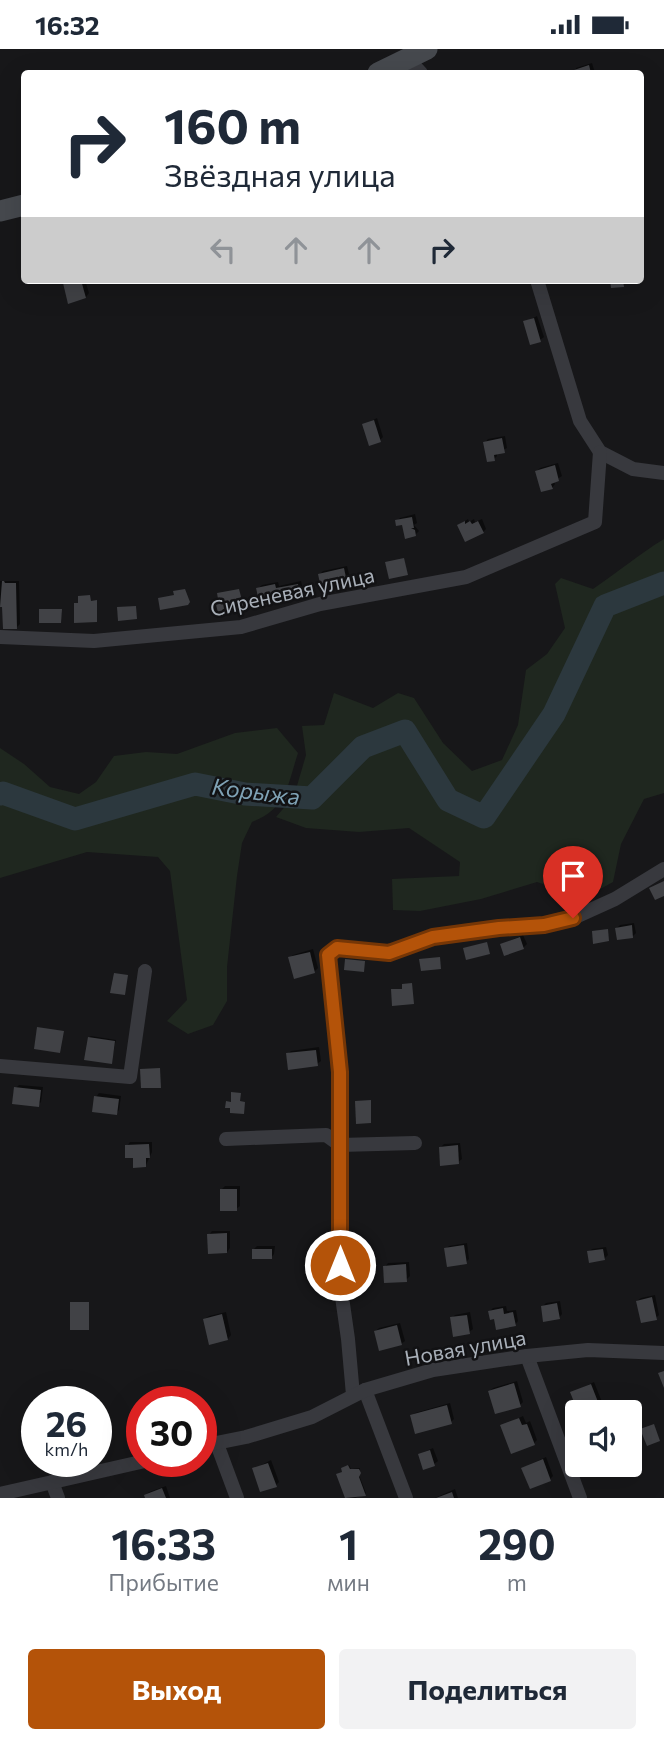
<!DOCTYPE html>
<html lang="ru">
<head>
<meta charset="utf-8">
<style>
	:root { --surface:#fff; --page:#f2f2f3; --text:#1f2937; --muted:#747a83; --accent:#b45309 }
	body { margin:0; font-family:Commissioner,sans-serif; background:var(--page); color:var(--text); height:100vh; display:flex; flex-direction:column; font-size:26px; white-space:nowrap }
	* { box-sizing:border-box; margin:0 }
	p { font-size:23px; color:var(--muted) }
	.icon { flex:none; width:38px; height:38px; fill:none; stroke:currentColor; stroke-width:2; stroke-linecap:round; stroke-linejoin:round }
	.map { position:relative; height:1449px; overflow:hidden }
	.details { display:flex; flex-direction:column; background:var(--surface); flex:1 }
	.details>* { flex:none }
	.banner { position:absolute; left:21px; top:21px; width:623px; height:214px; border-radius:7px; box-shadow:0 7px 28px #0002; background:#fff; color:var(--text); overflow:hidden }
	.buttons { position:absolute; left:565px; top:1351px; display:grid; gap:14px }
	.buttons a { display:grid; place-items:center; width:77px; height:77px; border-radius:7px; background:var(--surface); box-shadow:0 7px 28px #0002; font-size:35px }
	.speed { position:absolute; left:21px; top:1337px; display:flex; gap:14px; font-size:35px; font-weight:700; text-align:center }
	.speed>* { display:grid; place-content:center; width:91px; height:91px; border-radius:50%; background:var(--surface); box-shadow:0 7px 28px #0002; line-height:1 }
	.speed small { font-size:18px; font-weight:400 }
	.speed .limit { border:10px solid #d22; background:#fff; color:#111 }
	.pin { position:absolute; display:grid; place-items:center; width:60px; height:60px; color:#fff; margin:-72px -30px; border-radius:50% 50% 50% 0; rotate:-45deg; box-shadow:0 0 7px #0007 }
	.pin .icon { rotate:45deg }
	.me { position:absolute; width:77px; margin:-38px; rotate:0deg; stroke-linejoin:round; filter:drop-shadow(0 0 5px #0008) }
	.turn { display:flex; align-items:center; gap:24px; height:147px; padding:0 28px; font-size:32px }
	.turn .icon { width:91px; height:91px; stroke-width:2.5 }
	.turn b { display:block; font-size:49px; line-height:60px }
	.lanes { display:flex; align-items:center; height:66px; padding:0 28px; background:#0003; justify-content:center; gap:35px; direction:ltr }
	.lanes .off { opacity:.35 }
	.eta { display:flex; justify-content:space-evenly; align-items:center; height:119px; text-align:center }
	.eta b { font-size:42px; font-weight:700; line-height:49px }
	.cta { display:flex; gap:14px; margin-top:auto; padding:14px 28px }
	.cta a { flex:1; height:80px; border-radius:7px; background:var(--accent); color:#fff; font-size:28px; font-weight:700; line-height:80px; text-align:center }
	.cta a+a { background:var(--page); color:var(--text) }
	.status { display:flex; justify-content:space-between; align-items:center; height:49px; padding:0 35px; background:var(--surface); direction:ltr }
	.status svg { height:19px; fill:currentColor }
	.map>svg:first-child { display:block }
	.green { fill:#1f271f }
	.shadow { fill:#0007 }
	.lines { fill:none; stroke-linecap:round; stroke-linejoin:round }
	.river { stroke:#2c383e; stroke-width:23 }
	.building { fill:#414246 }
	.street { stroke:#38393e; stroke-width:14 }
	.secondary { stroke:#46494e; stroke-width:21 }
	.route-casing { stroke:#753606; stroke-width:18 }
	.route { stroke:#b45309; stroke-width:12 }
	.labels { text-anchor:middle; dominant-baseline:central; stroke-width:5; stroke-linejoin:round; paint-order:stroke }
	.street-label { font-size:21px; fill:#a9b0b9; stroke:#121214 }
	.water-label { font-size:23px; font-style:italic; fill:#7fa2b5; stroke:#121214 }
</style>
</head>
<body>
<div class="status"><b>16:32</b><svg viewBox="0 0 49 12"><path d="M0 12V9h3v3zM5 12V6h3v6zM10 12V3h3v9zM15 12V0h3v12zM26 1h20v11H26zM47 4h2v5h-2z"/></svg></div>
<div class="map">
<svg width="664" height="1449" viewBox="0 0 664 1449">
	<rect width="100%" height="100%" fill="#171719"/>
	<g class="green">
		<path d="M664,490V744L644,750L621,795L613,833L584,849L537,833L481,850L420,862L393,861L392,830L459,827L460,813L409,779L359,783L306,779L276,768L294,747L306,706L302,677L324,676L334,644L373,659L398,644L414,649L443,694L472,722L502,711L518,676L526,621L547,605L565,579L555,535L561,529L593,540C617,524 639,505 664,490Z"/>
		<path d="M277,679L298,704C287,738 287,759 252,773L242,794L237,827L227,918V952L213,976L188,985L167,972L187,951L170,822L158,808L87,803L0,829V699L24,715L50,738L79,745L96,733L114,707L146,703L177,705L235,684Z"/>
	</g>
	<g class="shadow">
		<path d="M592,14L595,24H574L576,19Z"/>
		<path d="M70,231H85L89,244L86,248L65,235Z"/>
		<path d="M537,267L544,288L540,291L525,273Z"/>
		<path d="M377,369L383,388L380,391L364,376Z"/>
		<path d="M505,387L507,399L497,404V407L494,410L485,394L488,390Z"/>
		<path d="M558,414L562,427L554,432L555,435L552,439L537,422L540,419Z"/>
		<path d="M415,465L417,474L414,476L419,482L415,486L403,474L397,472L400,469Z"/>
		<path d="M468,470L469,473L474,470L475,473L482,470L486,480L483,483L459,476Z"/>
		<path d="M347,517L351,533L348,537L320,525L323,522Z"/>
		<path d="M0,532H19L20,575L17,578L4,556L0,557Z"/>
		<path d="M301,532L304,544L300,548L258,540L262,536L278,533L279,537Z"/>
		<path d="M634,874L636,884L633,887L617,879L620,876Z"/>
		<path d="M523,886L527,895L523,899L502,895Z"/>
		<path d="M313,900L318,919L315,922L290,909L293,906Z"/>
		<path d="M91,987L116,991L111,1013L89,988Z"/>
		<path d="M319,998L321,1012L317,1015L288,1005L291,1002Z"/>
		<path d="M19,1036L43,1038L41,1053L38,1056L16,1039Z"/>
		<path d="M99,1044L121,1047L119,1061L116,1064L96,1048Z"/>
		<path d="M130,1093H152V1103L146,1116L127,1097Z"/>
		<path d="M460,1094L462,1110L458,1113L441,1098L444,1095Z"/>
		<path d="M225,1137H240V1157L236,1160L222,1140Z"/>
		<path d="M212,1182H230V1199L227,1203L209,1186Z"/>
		<path d="M467,1194L469,1210L466,1213L446,1200L449,1197Z"/>
		<path d="M257,1197H275L274,1205L271,1209L254,1200Z"/>
		<path d="M606,1198L608,1206L604,1210L589,1203L592,1200Z"/>
		<path d="M409,1213L410,1227L406,1231L385,1218L388,1214Z"/>
		<path d="M655,1246L659,1266L656,1269L637,1252L641,1249Z"/>
		<path d="M560,1252L562,1265L559,1269L543,1257L546,1254Z"/>
		<path d="M506,1257L507,1262L516,1261L518,1272L515,1276L496,1268L490,1262L493,1259Z"/>
		<path d="M226,1263L231,1286L228,1290L205,1270L209,1267Z"/>
		<path d="M470,1263L473,1280L469,1283L452,1269L455,1266Z"/>
		<path d="M400,1274L405,1292L401,1295L376,1282L379,1279Z"/>
		<path d="M517,1332L523,1353L520,1356L490,1342L493,1339Z"/>
		<path d="M594,1333L602,1353L580,1363L572,1344Z"/>
		<path d="M66,1339L71,1353H42L41,1350L44,1347Z"/>
		<path d="M450,1354L454,1370L451,1373L412,1367L415,1364Z"/>
		<path d="M96,1359L102,1375L96,1379Z"/>
		<path d="M523,1367L526,1374L530,1372L537,1391L534,1394L502,1377Z"/>
		<path d="M433,1399L438,1412L434,1415L420,1405Z"/>
		<path d="M546,1408L553,1427L550,1430L523,1419Z"/>
		<path d="M271,1411L279,1433L276,1436L254,1420Z"/>
		<path d="M349,1416L351,1420L360,1419L359,1426L366,1444L355,1449H347L338,1426L344,1423V1418Z"/>
		<path d="M166,1437L170,1449H147L146,1446L149,1443Z"/>
		<path d="M455,1440L458,1449H435L437,1448Z"/>
	</g>
	<g class="lines">
		<path class="river" d="M0,745L3,744L75,770L195,735L245,745L312,749L363,698L405,682L448,751L484,768L554,665L605,557L664,534"/>
	</g>
	<g class="building">
		<path d="M589,16L591,24H572L571,22Z"/>
		<path d="M75,231H81L86,249L68,255L63,234Z"/>
		<path d="M610,231H623L624,238L611,239Z"/>
		<path d="M534,269L541,293L530,296L523,272Z"/>
		<path d="M374,371L381,393L369,397L362,375Z"/>
		<path d="M502,389L505,404L494,406L495,412L487,413L483,393Z"/>
		<path d="M555,416L559,432L551,435L553,440L541,443L535,422Z"/>
		<path d="M412,468L414,479H411L415,481L416,487L405,490L402,476L396,477L395,471Z"/>
		<path d="M465,472V475L470,472L472,475L478,472L484,484L465,493L457,476Z"/>
		<path d="M404,509L408,526L389,530L385,513Z"/>
		<path d="M344,519L348,538L322,544L318,525Z"/>
		<path d="M2,532H4L5,534H16L17,580H3L2,558H0Z"/>
		<path d="M275,535L276,539L298,535L301,549L260,557L256,539Z"/>
		<path d="M185,540L190,553L188,556L160,561L158,549L174,546L173,542Z"/>
		<path d="M239,540L244,559L218,564L215,551L218,550L217,544Z"/>
		<path d="M90,546L91,552L97,551V573L74,574V554H78V547Z"/>
		<path d="M136,557L137,570L118,572L117,558Z"/>
		<path d="M39,560H62L61,574H39Z"/>
		<path d="M664,832V847L655,851L649,839Z"/>
		<path d="M632,876L633,889L617,891L615,879Z"/>
		<path d="M608,880L609,892L593,895L592,882Z"/>
		<path d="M520,888L524,900L504,907L500,895Z"/>
		<path d="M487,893L490,905L466,911L463,899Z"/>
		<path d="M310,903L315,924L294,930L288,908Z"/>
		<path d="M440,908L441,920L421,922L419,910Z"/>
		<path d="M345,910L365,912L364,923L344,921Z"/>
		<path d="M114,924L128,926L125,946L110,944Z"/>
		<path d="M412,934L414,955L392,957L391,940H402V935Z"/>
		<path d="M37,978L64,982L60,1004L34,1000Z"/>
		<path d="M88,988L115,992L112,1015L84,1011Z"/>
		<path d="M316,1001L318,1017L288,1021L286,1004Z"/>
		<path d="M160,1019L161,1039H141L140,1020Z"/>
		<path d="M14,1038L41,1041L39,1058L12,1055Z"/>
		<path d="M231,1043L241,1044L240,1052L245,1053L244,1065L230,1064V1059H225L226,1052L231,1053Z"/>
		<path d="M94,1047L119,1050L117,1066L92,1063Z"/>
		<path d="M371,1051V1074L356,1075L355,1052Z"/>
		<path d="M149,1095L150,1109H146V1118L133,1119V1109H125V1096Z"/>
		<path d="M458,1096L459,1115L440,1117L439,1098Z"/>
		<rect x="220" y="1140" width="17" height="22"/>
		<path d="M227,1184V1204L208,1205L207,1185Z"/>
		<path d="M464,1196L467,1215L447,1218L444,1199Z"/>
		<rect x="252" y="1200" width="20" height="10"/>
		<path d="M603,1200L605,1211L589,1214L587,1202Z"/>
		<path d="M406,1215L407,1233L384,1234L383,1217Z"/>
		<path d="M652,1248L657,1271L641,1274L636,1252Z"/>
		<rect x="70" y="1253" width="19" height="28"/>
		<path d="M557,1254L560,1270L543,1273L541,1257Z"/>
		<path d="M503,1259L504,1265L513,1263L516,1277L496,1281L494,1270L490,1271L488,1262Z"/>
		<path d="M222,1265L228,1291L209,1296L203,1270Z"/>
		<path d="M467,1266L470,1285L453,1288L450,1268Z"/>
		<path d="M397,1276L402,1296L379,1302L374,1282Z"/>
		<path d="M664,1322V1339L658,1324Z"/>
		<path d="M514,1334L521,1358L495,1365L488,1342Z"/>
		<path d="M591,1335L600,1358L587,1363H578L570,1343Z"/>
		<path d="M63,1341L67,1353H40L39,1349Z"/>
		<path d="M447,1356L452,1375L415,1385L410,1366Z"/>
		<path d="M519,1369L522,1376L527,1375L535,1396L511,1405L500,1376Z"/>
		<path d="M654,1375L660,1392L647,1397L640,1380Z"/>
		<path d="M430,1401L435,1417L423,1421L418,1405Z"/>
		<path d="M543,1410L551,1432L530,1440L521,1419Z"/>
		<path d="M268,1414L277,1438L260,1443L252,1419Z"/>
		<path d="M348,1416L350,1420H359L361,1424L359,1428L366,1447L345,1449L336,1425L342,1423L341,1419Z"/>
		<path d="M162,1439L166,1449H145L144,1446Z"/>
		<path d="M452,1443L454,1449H436Z"/>
	</g>
	<g class="lines">
		<g class="street">
			<path d="M408,10L421,24"/>
			<path d="M537,231L580,372L600,403L633,420L664,424"/>
			<path d="M0,588L94,592L241,578L320,555L466,528L595,473L600,403"/>
			<path d="M0,1017L130,1028L145,922"/>
			<path d="M226,1090L326,1086L340,1096L415,1094"/>
			<path d="M527,1307L580,1449"/>
			<path d="M365,1341L406,1449"/>
			<path d="M353,1346L348,1290L341,1241L340,1023L328,906L337,899L389,904L433,888L499,879L544,876L573,869L615,850L664,820"/>
			<path d="M217,1395L237,1449"/>
			<path d="M201,1397L246,1388L312,1368L365,1341L433,1321L527,1307L588,1301L664,1304"/>
			<path d="M52,1433L58,1449"/>
			<path d="M0,1445L145,1412"/>
		</g>
		<g class="secondary">
			<path d="M378,24L427,0"/>
			<path d="M0,162L24,156"/>
		</g>
	</g>
	<g class="lines">
		<g class="route-casing">
			<path id="route" d="M340,1216V1023L328,906L337,899L389,904L433,888L499,879L544,876L573,869"/>
		</g>
		<use href="#route" class="route"/>
	</g>
	<g class="labels">
		<g class="street-label">
			<text transform="translate(292 542) rotate(-12)">Сиреневая улица</text>
			<text transform="translate(465 1298) rotate(-10)">Новая улица</text>
		</g>
		<g class="water-label">
			<text transform="translate(256 742) rotate(7)">Корыжа</text>
		</g>
	</g>
</svg>
<div class="buttons">
<a><svg class="icon" aria-label="sound" viewBox="0 0 24 24"><path d="M4 9h4l5-4v14l-5-4H4zM17 9q2 3 0 6"/></svg></a>
</div>
<div class="speed"><div>26<small>km/h</small></div><div class="limit">30</div></div>
<div class="pin" style="left:573px;top:869px;background:#d93025"><svg class="icon" aria-label="arrive" viewBox="0 0 24 24"><path d="M6 21V4h12l-3 4 3 4H6"/></svg></div>
<svg class="me" style="left:340px;top:1216px" viewBox="-20 -20 40 40"><circle r="17" fill="#b45309" stroke="#fff" stroke-width="3"/><path d="M0-11L8 9 0 5-8 9z" fill="#fff"/></svg>
<div class="banner">
<div class="turn"><svg class="icon" aria-label="right" viewBox="0 0 24 24"><path d="M7 20v-9h11M14 6l5 5-5 5"/></svg><div><b>160 m</b>Звёздная улица</div></div>
<div class="lanes"><svg class="icon off" aria-label="left" viewBox="0 0 24 24"><path d="M17 20v-9H6M10 6l-5 5 5 5"/></svg><svg class="icon off" aria-label="ahead" viewBox="0 0 24 24"><path d="M12 20V5M6 11l6-6 6 6"/></svg><svg class="icon off" aria-label="ahead" viewBox="0 0 24 24"><path d="M12 20V5M6 11l6-6 6 6"/></svg><svg class="icon" aria-label="right" viewBox="0 0 24 24"><path d="M7 20v-9h11M14 6l5 5-5 5"/></svg></div>
</div>
</div>
<section class="details">
<div class="eta">
<div><b>16:33</b><p>Прибытие</p></div>
<div><b>1</b><p>мин</p></div>
<div><b>290</b><p>m</p></div>
</div>
<div class="cta"><a>Выход</a><a>Поделиться</a></div>
</section>
</body>
</html>
